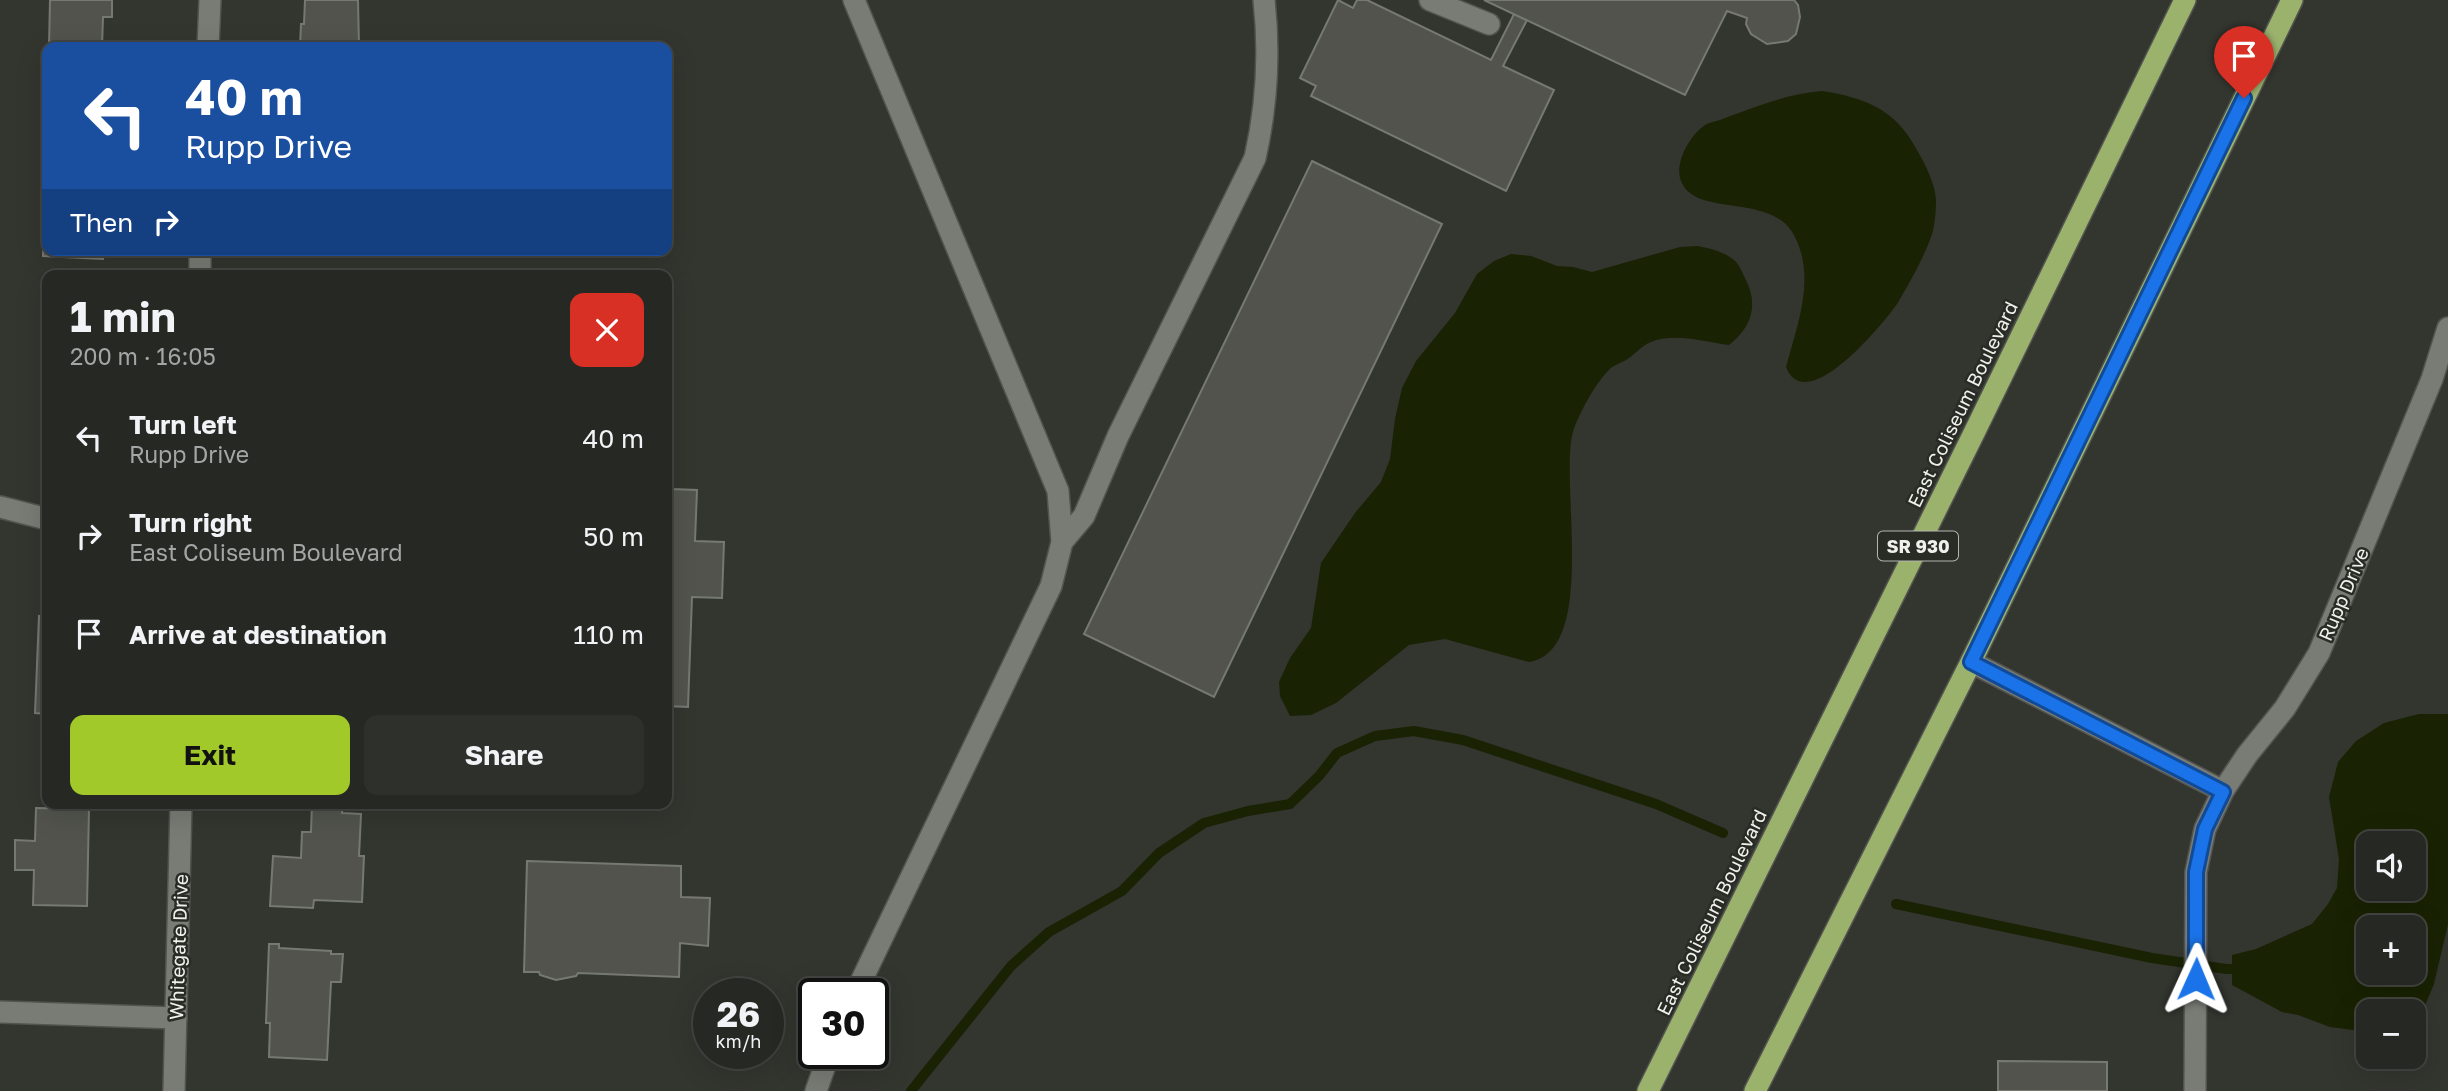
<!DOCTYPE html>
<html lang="en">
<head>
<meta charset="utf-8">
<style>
	:root { --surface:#262823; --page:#2e302b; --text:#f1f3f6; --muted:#a4a6a6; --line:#424441; --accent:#a1c92a }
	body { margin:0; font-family:"Golos Text",sans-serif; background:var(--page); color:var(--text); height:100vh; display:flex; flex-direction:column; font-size:26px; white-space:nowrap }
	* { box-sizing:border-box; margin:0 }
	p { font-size:23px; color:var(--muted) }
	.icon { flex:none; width:38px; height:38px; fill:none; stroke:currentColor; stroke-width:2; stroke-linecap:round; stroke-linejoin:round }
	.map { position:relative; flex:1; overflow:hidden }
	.side { position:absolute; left:42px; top:270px; width:630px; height:539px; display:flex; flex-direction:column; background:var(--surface); border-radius:14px; box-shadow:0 7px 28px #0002,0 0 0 2px var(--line) }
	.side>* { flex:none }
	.banner { position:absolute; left:42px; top:42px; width:630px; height:214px; border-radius:14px; box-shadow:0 7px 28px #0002,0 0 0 2px var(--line); background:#1a4fa0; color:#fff; overflow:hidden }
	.controls { position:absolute; left:2356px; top:831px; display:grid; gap:14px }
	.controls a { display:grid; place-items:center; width:70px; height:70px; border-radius:14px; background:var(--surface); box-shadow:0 7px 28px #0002,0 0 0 2px var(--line); font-size:35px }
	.speed { position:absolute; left:693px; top:978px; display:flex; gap:14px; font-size:35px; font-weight:700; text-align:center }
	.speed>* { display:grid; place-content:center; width:91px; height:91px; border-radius:50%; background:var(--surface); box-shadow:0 7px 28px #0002,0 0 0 2px var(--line); line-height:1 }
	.speed small { font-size:18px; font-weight:400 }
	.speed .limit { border:4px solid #111; border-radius:10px; background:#fff; color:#111 }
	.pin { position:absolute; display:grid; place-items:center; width:60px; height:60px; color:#fff; margin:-72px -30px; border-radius:50% 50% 50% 0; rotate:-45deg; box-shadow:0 0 7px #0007 }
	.pin .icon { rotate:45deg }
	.me { position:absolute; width:77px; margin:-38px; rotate:1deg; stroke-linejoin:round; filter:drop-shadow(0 0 5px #0008) }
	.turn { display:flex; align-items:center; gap:24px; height:147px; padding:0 28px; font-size:32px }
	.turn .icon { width:91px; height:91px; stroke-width:2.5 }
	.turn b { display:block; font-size:49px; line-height:60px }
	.then { display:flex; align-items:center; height:66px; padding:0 28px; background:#0003; gap:14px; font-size:26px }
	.round { display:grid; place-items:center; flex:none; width:74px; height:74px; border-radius:14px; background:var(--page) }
	.headline { display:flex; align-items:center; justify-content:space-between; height:119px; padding:0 28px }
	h1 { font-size:42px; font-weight:700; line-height:52px }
	.primary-button { display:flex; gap:14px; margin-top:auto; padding:14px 28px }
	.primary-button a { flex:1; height:80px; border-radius:14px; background:var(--accent); color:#111; font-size:28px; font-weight:700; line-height:80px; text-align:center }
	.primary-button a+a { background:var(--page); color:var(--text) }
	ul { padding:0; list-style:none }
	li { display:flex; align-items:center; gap:21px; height:98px; padding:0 28px }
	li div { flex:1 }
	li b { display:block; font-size:26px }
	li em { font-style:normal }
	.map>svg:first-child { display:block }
	.water { fill:#192203; fill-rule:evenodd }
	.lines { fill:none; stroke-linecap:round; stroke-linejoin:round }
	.stream { stroke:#192203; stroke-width:10 }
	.building { fill:#51534c; stroke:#767972; stroke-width:2 }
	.minor-casing { stroke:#52534f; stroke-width:24 }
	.highway-casing { stroke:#52534f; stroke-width:24 }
	.minor { stroke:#797c75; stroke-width:21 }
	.highway { stroke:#9bb26d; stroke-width:21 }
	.route-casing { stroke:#114b97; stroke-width:18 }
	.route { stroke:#1a73e8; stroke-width:12 }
	.labels { text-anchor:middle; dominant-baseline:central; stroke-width:5; stroke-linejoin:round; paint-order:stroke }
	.shield { fill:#292b25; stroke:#b4b6b1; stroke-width:2 }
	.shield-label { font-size:18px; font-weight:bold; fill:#f0f1ed }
	.street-label { font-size:19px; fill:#f0f1ed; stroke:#292b25 }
</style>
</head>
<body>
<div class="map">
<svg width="2448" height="1091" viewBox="0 0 2448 1091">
	<rect width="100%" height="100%" fill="#33352f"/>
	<g class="water">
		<path d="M1822,91C1866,98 1895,109 1917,150C1925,164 1935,183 1936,200C1936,210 1935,227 1931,237C1923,259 1909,284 1897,304C1883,324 1806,418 1786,367C1797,325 1816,279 1795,237C1773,191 1696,219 1681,181C1674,163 1690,135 1705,125C1710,122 1719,121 1725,118C1757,106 1787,94 1822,91Z"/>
		<path d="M1698,246C1711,249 1723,251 1734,260C1739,264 1742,272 1745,278C1759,304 1752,327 1729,345C1706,342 1673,332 1651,342C1643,345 1636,353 1629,358C1624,362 1616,364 1611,368C1597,380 1578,415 1573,432C1559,482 1599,651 1529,662L1445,639L1409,645L1336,703L1311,715L1290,716L1280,696L1279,682L1290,658L1311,628L1321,563L1355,513L1381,482L1390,459L1395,419L1402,388L1416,361L1455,313L1477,274L1494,261L1511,254L1531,256L1557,266L1573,267L1592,272L1680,247Z"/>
		<path d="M2419,714H2448V924L2434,984L2423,1010L2413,1020V1012H2368V1032L2330,1027L2298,1015L2282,1012L2232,985V955L2256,949L2312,924L2328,904L2337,888L2339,859L2329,797L2338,762L2356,741L2384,723ZM2368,844H2413V889H2368ZM2368,928H2413V973H2368Z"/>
	</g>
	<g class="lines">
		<g class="stream">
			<path d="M1896,904L2152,958L2226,969H2244"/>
			<path d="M911,1091L1011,966L1049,932L1122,891L1159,853L1204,823L1248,811L1290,804L1319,776L1337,753L1375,736L1414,731L1463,740L1656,804L1723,833"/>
		</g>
	</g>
	<g class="building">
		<path d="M50,0H112V17H103L102,47H49Z"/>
		<path d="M305,0H358L359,47H300L301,24H304Z"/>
		<path d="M1338,0L1353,8L1357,0H1367L1491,60L1514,14L1527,20L1503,66L1554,90L1506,191L1311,96L1316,86L1300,78Z"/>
		<path d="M1484,0H1794L1798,5L1800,17L1796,34L1788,41L1767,44L1751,34L1746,24L1747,18L1727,11L1685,95Z"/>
		<path d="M1312,161L1442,224L1214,697L1084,634Z"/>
		<path d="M47,174V250H104L103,259L43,256Z"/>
		<path d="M300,250H353V253Z"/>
		<path d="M47,349V420H45Z"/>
		<path d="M667,478L672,479V489L697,490L695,541L724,542L722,598L692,597L688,707L667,706Z"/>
		<path d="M39,616L47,617V714L35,713Z"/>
		<path d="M312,803H343L342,813L361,814L359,856H364L362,902L314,900L313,908L270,906L273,856L301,858L302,832H311Z"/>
		<path d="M36,808L89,809L87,906L33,905L34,870H15V840L35,841Z"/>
		<path d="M527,861L681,866V897L710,898L708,946L680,943L679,977L578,973L576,976L556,980L540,975L539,972H524Z"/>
		<path d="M269,944H279V948L331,951V954H343L341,982H331L327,1060L269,1057L270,1023H266Z"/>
		<path d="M1998,1061L2107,1062V1091H1998Z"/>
	</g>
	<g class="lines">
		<g class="minor-casing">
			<g id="minor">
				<path d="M854,0L1058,491L1062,542L1051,586L855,994"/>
				<path d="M1430,0L1489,24"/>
				<path d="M208,47L210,0"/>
				<path d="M200,275V250"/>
				<path d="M0,507L47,519"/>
				<path d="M1062,542L1084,516L1118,436L1255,158C1267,105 1270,54 1264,0"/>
				<path d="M1971,662L2223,791L2205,829L2196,872L2195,1091"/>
				<path d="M2223,791L2247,755L2285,708L2319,653L2432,379L2448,328"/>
				<path d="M0,1012L176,1018"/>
				<path d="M174,1091L181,803"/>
				<path d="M816,1091L829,1054"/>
			</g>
		</g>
		<g class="highway-casing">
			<g id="highway">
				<path d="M1648,1091L1975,431L2185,0"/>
				<path d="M1755,1091L1971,662L2292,0"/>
			</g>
		</g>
		<use href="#minor" class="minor"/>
		<use href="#highway" class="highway"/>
	</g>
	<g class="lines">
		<g class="route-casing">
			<path id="route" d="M2196,979V872L2205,829L2223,792L1971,662L2244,98"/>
		</g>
		<use href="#route" class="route"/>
	</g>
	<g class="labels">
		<rect class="shield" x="1878" y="531.5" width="80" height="29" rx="5"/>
		<g class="shield-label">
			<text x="1918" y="546">SR 930</text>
		</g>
		<g class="street-label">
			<text transform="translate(1962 404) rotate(-64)">East Coliseum Boulevard</text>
			<text transform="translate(2343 594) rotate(-67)">Rupp Drive</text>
			<text transform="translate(1711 912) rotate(-64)">East Coliseum Boulevard</text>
			<text transform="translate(178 947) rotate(-88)">Whitegate Drive</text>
		</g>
	</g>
</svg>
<div class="controls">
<a><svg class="icon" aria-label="sound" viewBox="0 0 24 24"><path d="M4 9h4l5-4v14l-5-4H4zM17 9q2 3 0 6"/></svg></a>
<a>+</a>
<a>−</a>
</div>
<div class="speed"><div>26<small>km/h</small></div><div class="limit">30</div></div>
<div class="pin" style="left:2244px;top:98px;background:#d93025"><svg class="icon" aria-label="arrive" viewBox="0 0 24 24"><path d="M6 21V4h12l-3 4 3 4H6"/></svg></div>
<svg class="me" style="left:2196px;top:979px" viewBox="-20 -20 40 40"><path d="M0-17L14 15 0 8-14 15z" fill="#1a73e8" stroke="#fff" stroke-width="4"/></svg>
<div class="banner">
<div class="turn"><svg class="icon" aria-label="left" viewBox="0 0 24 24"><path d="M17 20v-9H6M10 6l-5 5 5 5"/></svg><div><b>40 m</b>Rupp Drive</div></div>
<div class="then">Then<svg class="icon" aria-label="right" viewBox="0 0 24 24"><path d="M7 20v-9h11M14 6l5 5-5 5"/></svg></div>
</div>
<section class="side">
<div class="headline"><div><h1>1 min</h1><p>200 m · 16:05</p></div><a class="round" style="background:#d93025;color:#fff"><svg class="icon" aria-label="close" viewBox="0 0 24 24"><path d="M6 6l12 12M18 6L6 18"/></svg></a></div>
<ul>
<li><svg class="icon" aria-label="left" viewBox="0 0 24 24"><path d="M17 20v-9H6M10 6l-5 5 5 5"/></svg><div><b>Turn left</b><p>Rupp Drive</p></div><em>40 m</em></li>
<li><svg class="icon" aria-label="right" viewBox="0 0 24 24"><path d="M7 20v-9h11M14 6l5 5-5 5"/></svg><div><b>Turn right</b><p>East Coliseum Boulevard</p></div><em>50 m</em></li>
<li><svg class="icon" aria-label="arrive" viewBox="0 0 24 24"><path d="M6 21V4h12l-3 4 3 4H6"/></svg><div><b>Arrive at destination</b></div><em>110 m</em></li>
</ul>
<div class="primary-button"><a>Exit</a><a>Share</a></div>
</section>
</div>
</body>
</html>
